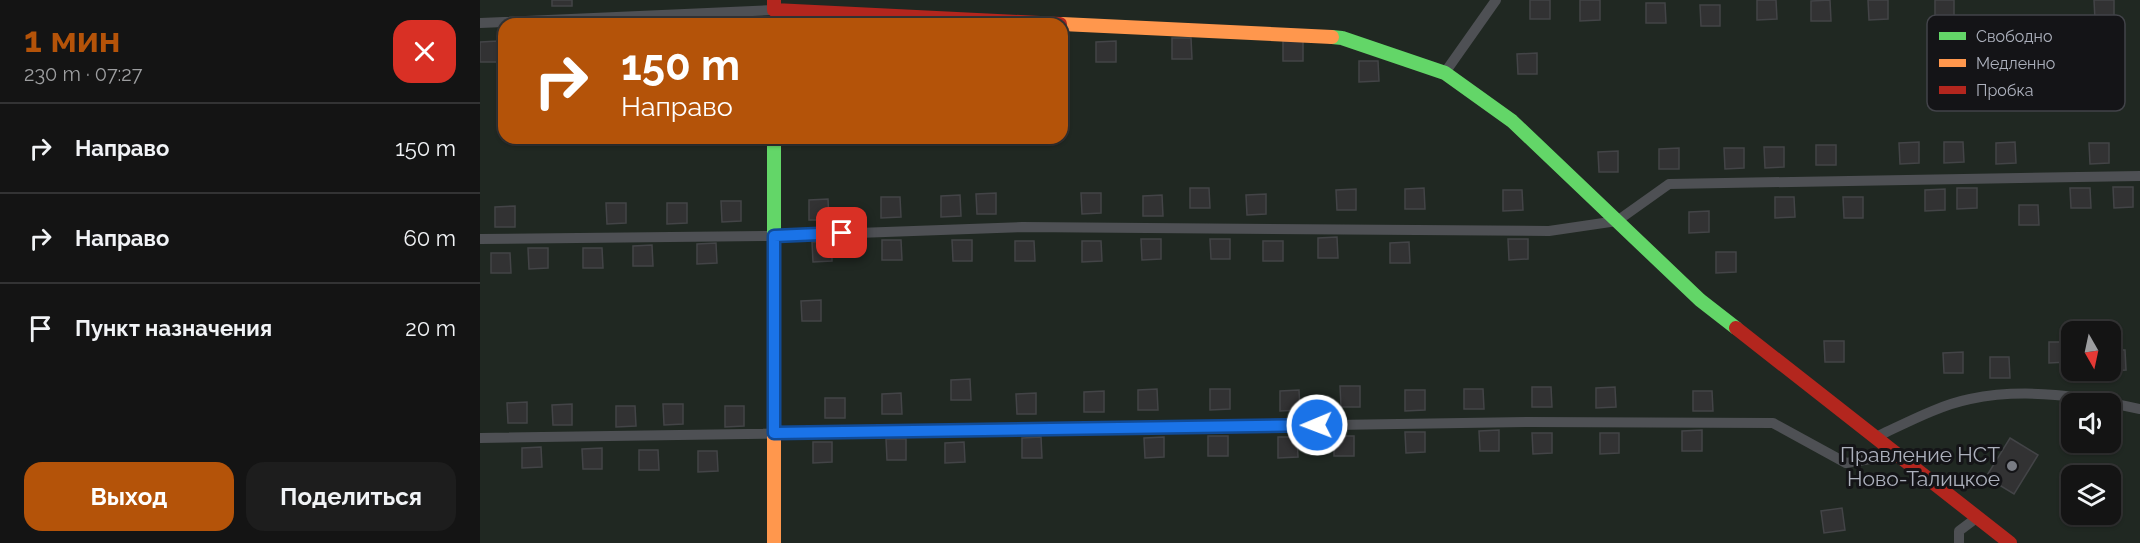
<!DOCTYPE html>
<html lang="ru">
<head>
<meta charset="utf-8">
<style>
	:root { --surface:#141414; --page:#1d1d1d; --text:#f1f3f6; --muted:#9d9ea0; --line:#333334; --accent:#b45309 }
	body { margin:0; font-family:Raleway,sans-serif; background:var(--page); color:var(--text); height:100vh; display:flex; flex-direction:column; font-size:22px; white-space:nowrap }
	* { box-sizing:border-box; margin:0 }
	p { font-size:20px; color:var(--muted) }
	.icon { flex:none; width:33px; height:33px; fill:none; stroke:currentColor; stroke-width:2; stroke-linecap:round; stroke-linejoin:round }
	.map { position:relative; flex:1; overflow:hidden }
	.sheet { display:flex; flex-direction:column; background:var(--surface); width:480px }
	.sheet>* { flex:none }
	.guide { position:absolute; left:18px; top:18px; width:570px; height:126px; border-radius:18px; box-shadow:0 2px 4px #0004,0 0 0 2px var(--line); background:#b45309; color:#fff; overflow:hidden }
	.needle { width:39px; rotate:171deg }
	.fabs { position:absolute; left:1581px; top:321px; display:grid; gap:12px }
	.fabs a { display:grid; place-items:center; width:60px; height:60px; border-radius:12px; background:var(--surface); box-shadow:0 2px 4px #0004,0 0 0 2px var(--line); font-size:30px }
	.pin { position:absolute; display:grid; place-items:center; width:51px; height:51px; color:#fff; margin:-26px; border-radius:12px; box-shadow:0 3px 9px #0006 }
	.me { position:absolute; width:66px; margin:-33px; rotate:269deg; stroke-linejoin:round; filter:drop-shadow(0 0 4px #0008) }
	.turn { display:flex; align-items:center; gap:21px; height:126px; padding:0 24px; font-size:27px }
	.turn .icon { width:78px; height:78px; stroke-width:2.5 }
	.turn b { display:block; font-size:42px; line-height:51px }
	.round { display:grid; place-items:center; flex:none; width:63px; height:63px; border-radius:18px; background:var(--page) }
	.headline { display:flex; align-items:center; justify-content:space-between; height:102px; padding:0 24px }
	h1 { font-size:36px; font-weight:700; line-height:45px; color:var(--accent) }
	.primary-button { display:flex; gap:12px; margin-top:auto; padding:12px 24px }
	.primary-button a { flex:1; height:69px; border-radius:18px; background:var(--accent); color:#fff; font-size:24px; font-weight:700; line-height:69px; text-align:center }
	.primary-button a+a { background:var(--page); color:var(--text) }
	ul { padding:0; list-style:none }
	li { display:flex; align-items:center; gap:18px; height:90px; padding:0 24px; border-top:2px solid var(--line) }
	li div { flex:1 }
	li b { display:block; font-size:22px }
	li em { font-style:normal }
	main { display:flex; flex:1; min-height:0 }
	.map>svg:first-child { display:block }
	.green { fill:#202822; fill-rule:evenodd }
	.building { fill:#323233; stroke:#434447; stroke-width:1.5 }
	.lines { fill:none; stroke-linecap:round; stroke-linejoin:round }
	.lane { stroke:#4e5054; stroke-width:10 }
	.fast { stroke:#63d668; stroke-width:14 }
	.slow { stroke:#ff974d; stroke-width:14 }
	.jam { stroke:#b3261e; stroke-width:14 }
	.route-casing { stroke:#114b97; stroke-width:15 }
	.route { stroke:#1a73e8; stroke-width:10 }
	.poi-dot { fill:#797c84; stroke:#141417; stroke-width:2 }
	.labels { text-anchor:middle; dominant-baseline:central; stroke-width:6; stroke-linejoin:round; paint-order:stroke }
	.poi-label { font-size:21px; fill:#acb0bc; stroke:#141417; text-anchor:end }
	.key { fill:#141417; stroke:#424349; stroke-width:1.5 }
	.key-label { font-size:16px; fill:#acb0bc }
</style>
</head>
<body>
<main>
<section class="sheet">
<div class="headline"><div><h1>1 мин</h1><p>230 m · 07:27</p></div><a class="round" style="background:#d93025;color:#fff"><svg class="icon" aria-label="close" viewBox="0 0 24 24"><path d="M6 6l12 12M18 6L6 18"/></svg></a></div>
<ul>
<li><svg class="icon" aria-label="right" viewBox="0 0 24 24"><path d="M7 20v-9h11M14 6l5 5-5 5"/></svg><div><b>Направо</b></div><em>150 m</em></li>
<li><svg class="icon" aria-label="right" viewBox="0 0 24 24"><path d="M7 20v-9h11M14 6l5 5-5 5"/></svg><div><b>Направо</b></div><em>60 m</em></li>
<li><svg class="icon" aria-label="arrive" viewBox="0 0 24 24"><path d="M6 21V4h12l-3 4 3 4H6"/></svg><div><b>Пункт назначения</b></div><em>20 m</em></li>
</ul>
<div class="primary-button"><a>Выход</a><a>Поделиться</a></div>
</section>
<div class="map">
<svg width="1660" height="543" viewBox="0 0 1660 543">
	<rect width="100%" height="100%" fill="#1a1a1b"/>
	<path class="green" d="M0,0H1660V543H0ZM24,24H582V138H24ZM1592,332H1630V370H1592ZM1592,404H1630V442H1592ZM1592,476H1630V514H1592Z"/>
	<g class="building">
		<rect x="72" y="0" width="20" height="6"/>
		<rect x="1050" y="0" width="20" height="19"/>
		<path d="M1100,0H1120V20L1100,21Z"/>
		<path d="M1277,0H1296L1297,19L1277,20Z"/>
		<path d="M1350,0L1351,21H1331V1Z"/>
		<path d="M1388,0H1408V19L1389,20Z"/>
		<path d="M1455,0H1474V17L1455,18Z"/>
		<path d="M1614,0H1634V20H1615Z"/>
		<path d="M1166,3H1185L1186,23H1166Z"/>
		<path d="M1220,5H1240V26H1221Z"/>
		<path d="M692,38H711L712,59H692Z"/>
		<path d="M823,40V61H803V41Z"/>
		<path d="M18,41L19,62H0V42Z"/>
		<path d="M636,41V62H616V42Z"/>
		<path d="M1057,53V74H1038L1037,54Z"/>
		<path d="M879,61H898L899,81L879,82Z"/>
		<path d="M1439,142V163L1420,164L1419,143Z"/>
		<path d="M1464,142H1483L1484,162L1464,163Z"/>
		<path d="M1535,142L1536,163L1516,164V143Z"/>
		<path d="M1609,143H1629V163L1610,164Z"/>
		<rect x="1336" y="145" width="20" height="20"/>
		<path d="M1284,147H1304V167L1285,168Z"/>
		<path d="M1199,148V169H1179V149Z"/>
		<path d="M1244,148H1264V168L1245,169Z"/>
		<path d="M1138,151V172H1119L1118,152Z"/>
		<path d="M1633,187H1653V207L1634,208Z"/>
		<path d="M710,188H729L730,208H710Z"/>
		<path d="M944,188L945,209H925V189Z"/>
		<path d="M1477,188H1497V208L1477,209Z"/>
		<path d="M1590,188H1610L1611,208H1591Z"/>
		<path d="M876,189V210H857L856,190Z"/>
		<path d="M1465,189V210L1445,211V190Z"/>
		<path d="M1023,190H1042L1043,210L1023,211Z"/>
		<path d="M516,193V214H497L496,194Z"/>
		<path d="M601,193H621V213L602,214Z"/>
		<path d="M786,194V214L767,215L766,195Z"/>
		<path d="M480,195L481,216L461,217V196Z"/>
		<path d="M682,195L683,216H663V196Z"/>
		<path d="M401,197H420L421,217L401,218Z"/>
		<path d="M1295,197H1314L1315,217L1295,218Z"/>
		<path d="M1363,197H1383V218H1364Z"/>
		<path d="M348,199L349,220H329V200Z"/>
		<path d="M241,201H261V221L242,222Z"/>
		<path d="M126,203H146V223L127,224Z"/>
		<path d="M187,203H207V223L187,224Z"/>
		<path d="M1539,205H1558L1559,225H1539Z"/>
		<path d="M35,206V227H15V207Z"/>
		<path d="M1229,211V232L1209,233V212Z"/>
		<path d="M857,237L858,258H838V238Z"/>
		<path d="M661,239H681V259L662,260Z"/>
		<path d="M730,239H750V259H731Z"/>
		<path d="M1028,239H1048V259L1029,260Z"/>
		<path d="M402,240H421L422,260H402Z"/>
		<path d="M472,240H492V261H473Z"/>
		<path d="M352,241V261L333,262L332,242Z"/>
		<path d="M535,241H554L555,261H535Z"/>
		<path d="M602,241H621L622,261L602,262Z"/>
		<rect x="783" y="241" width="20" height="20"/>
		<path d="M929,242L930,263H910V243Z"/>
		<path d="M236,243L237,263L217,264V244Z"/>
		<path d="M172,245L173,266H153V246Z"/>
		<path d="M48,248H68V268L49,269Z"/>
		<path d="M103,248H122L123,268H103Z"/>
		<path d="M1236,252H1256V272L1236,273Z"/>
		<path d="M11,253H30L31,273H11Z"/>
		<path d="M341,300V321H322L321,301Z"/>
		<path d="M1344,341H1364V362H1345Z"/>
		<path d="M1569,342H1588V362L1569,363Z"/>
		<path d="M1630,350H1645L1646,370L1626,371L1630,370Z"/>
		<path d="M1483,352V373H1464L1463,353Z"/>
		<path d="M1510,357H1529L1530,378H1510Z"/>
		<path d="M490,379L491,400H471V380Z"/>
		<path d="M860,386H880V407H861Z"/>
		<path d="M1052,387H1071L1072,407H1052Z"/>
		<path d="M1135,387L1136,407L1116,408V388Z"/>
		<path d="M677,389L678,410H658V390Z"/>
		<path d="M730,389H750V409L730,410Z"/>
		<path d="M984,389H1003L1004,409H984Z"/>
		<path d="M819,390L820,410L800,411V391Z"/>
		<path d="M925,390H945V410L925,411Z"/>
		<path d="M624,391V412H604V392Z"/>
		<path d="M1213,391H1232L1233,411H1213Z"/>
		<path d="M421,393L422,414H402V394Z"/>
		<path d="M556,393V414H537L536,394Z"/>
		<rect x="345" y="398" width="20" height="20"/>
		<path d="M47,402V423H28L27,403Z"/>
		<path d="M92,404V425H73L72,405Z"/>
		<path d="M183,404H203V424L184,425Z"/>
		<path d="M136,406H155L156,426L136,427Z"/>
		<path d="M245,406H264V426L245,427Z"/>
		<path d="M1019,430V451H1000L999,431Z"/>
		<path d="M1222,430V451H1202V431Z"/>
		<path d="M925,432H945V452L926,453Z"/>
		<path d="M1052,433H1072V453L1053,454Z"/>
		<path d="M1120,433H1139V453L1120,454Z"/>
		<rect x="728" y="436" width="20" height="20"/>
		<rect x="854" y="436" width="20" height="20"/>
		<path d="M561,437L562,458H542V438Z"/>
		<path d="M684,437V457L665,458L664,438Z"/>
		<path d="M798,437H817L818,457L798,458Z"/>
		<path d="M1530,438L1558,455L1534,494L1506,477Z"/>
		<path d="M406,439H426V460H407Z"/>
		<path d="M333,442H352V462L333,463Z"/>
		<path d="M484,442L485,462L465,463V443Z"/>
		<path d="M61,447L62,467L42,468V448Z"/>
		<path d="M122,448V469H103L102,449Z"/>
		<path d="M159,450H178L179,470H159Z"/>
		<path d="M218,451H237L238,471L218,472Z"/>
		<path d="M1362,508L1365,530L1344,533L1341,511Z"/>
	</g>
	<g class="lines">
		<g class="lane">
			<path d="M0,23L293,10"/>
			<path d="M966,71L1016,0"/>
			<path d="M0,239L294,236L542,227L1069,231L1137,221L1189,184L1660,176"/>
			<path d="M1400,435C1428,422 1460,405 1490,399C1548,387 1603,397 1660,409"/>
			<path d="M0,438L1049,422L1293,423L1366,463L1414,455"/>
			<path d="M1479,543V531L1495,519"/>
		</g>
		<g class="fast">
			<path d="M852,37L862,38L965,73L1032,121L1220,300L1256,328"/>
			<path d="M294,138V248"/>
		</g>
		<g class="slow">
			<path d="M582,24L852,37"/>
			<path d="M294,248V543"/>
		</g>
		<g class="jam">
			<path d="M294,0V10L580,24"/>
			<path d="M1256,328L1530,543"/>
		</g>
	</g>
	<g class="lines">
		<g class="route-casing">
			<path id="route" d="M362,233L294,236V433L837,425"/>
		</g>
		<use href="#route" class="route"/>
	</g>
	<circle class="poi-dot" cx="1532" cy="466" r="6"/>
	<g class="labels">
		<g class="poi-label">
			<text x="1520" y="454">Правление НСТ<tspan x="1520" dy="24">Ново-Талицкое</tspan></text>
		</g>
	</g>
	<rect x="1447" y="15" width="198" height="96" rx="9" class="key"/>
	<rect x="1459" y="32" width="27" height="8" fill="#63d668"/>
	<rect x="1459" y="59" width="27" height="8" fill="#ff974d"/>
	<rect x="1459" y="86" width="27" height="8" fill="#b3261e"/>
	<g class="key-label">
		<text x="1496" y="42">Свободно</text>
		<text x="1496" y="69">Медленно</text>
		<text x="1496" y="96">Пробка</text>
	</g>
</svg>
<div class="fabs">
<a><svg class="needle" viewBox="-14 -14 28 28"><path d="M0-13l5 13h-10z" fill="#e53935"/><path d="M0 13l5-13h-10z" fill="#9d9ea0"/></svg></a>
<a><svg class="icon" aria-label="sound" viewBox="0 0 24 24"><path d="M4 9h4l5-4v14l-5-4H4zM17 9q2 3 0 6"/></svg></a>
<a><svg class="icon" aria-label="layers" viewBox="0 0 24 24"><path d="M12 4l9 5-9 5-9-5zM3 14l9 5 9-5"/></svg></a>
</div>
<div class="pin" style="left:362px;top:233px;background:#d93025"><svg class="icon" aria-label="arrive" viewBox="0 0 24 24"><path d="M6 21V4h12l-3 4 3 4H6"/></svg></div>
<svg class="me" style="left:837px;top:425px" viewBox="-20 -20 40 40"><circle r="17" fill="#1a73e8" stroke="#fff" stroke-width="3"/><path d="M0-11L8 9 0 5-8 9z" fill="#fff"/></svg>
<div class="guide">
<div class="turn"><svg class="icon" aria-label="right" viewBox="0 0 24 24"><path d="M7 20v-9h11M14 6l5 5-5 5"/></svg><div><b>150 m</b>Направо</div></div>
</div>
</div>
</main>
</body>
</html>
